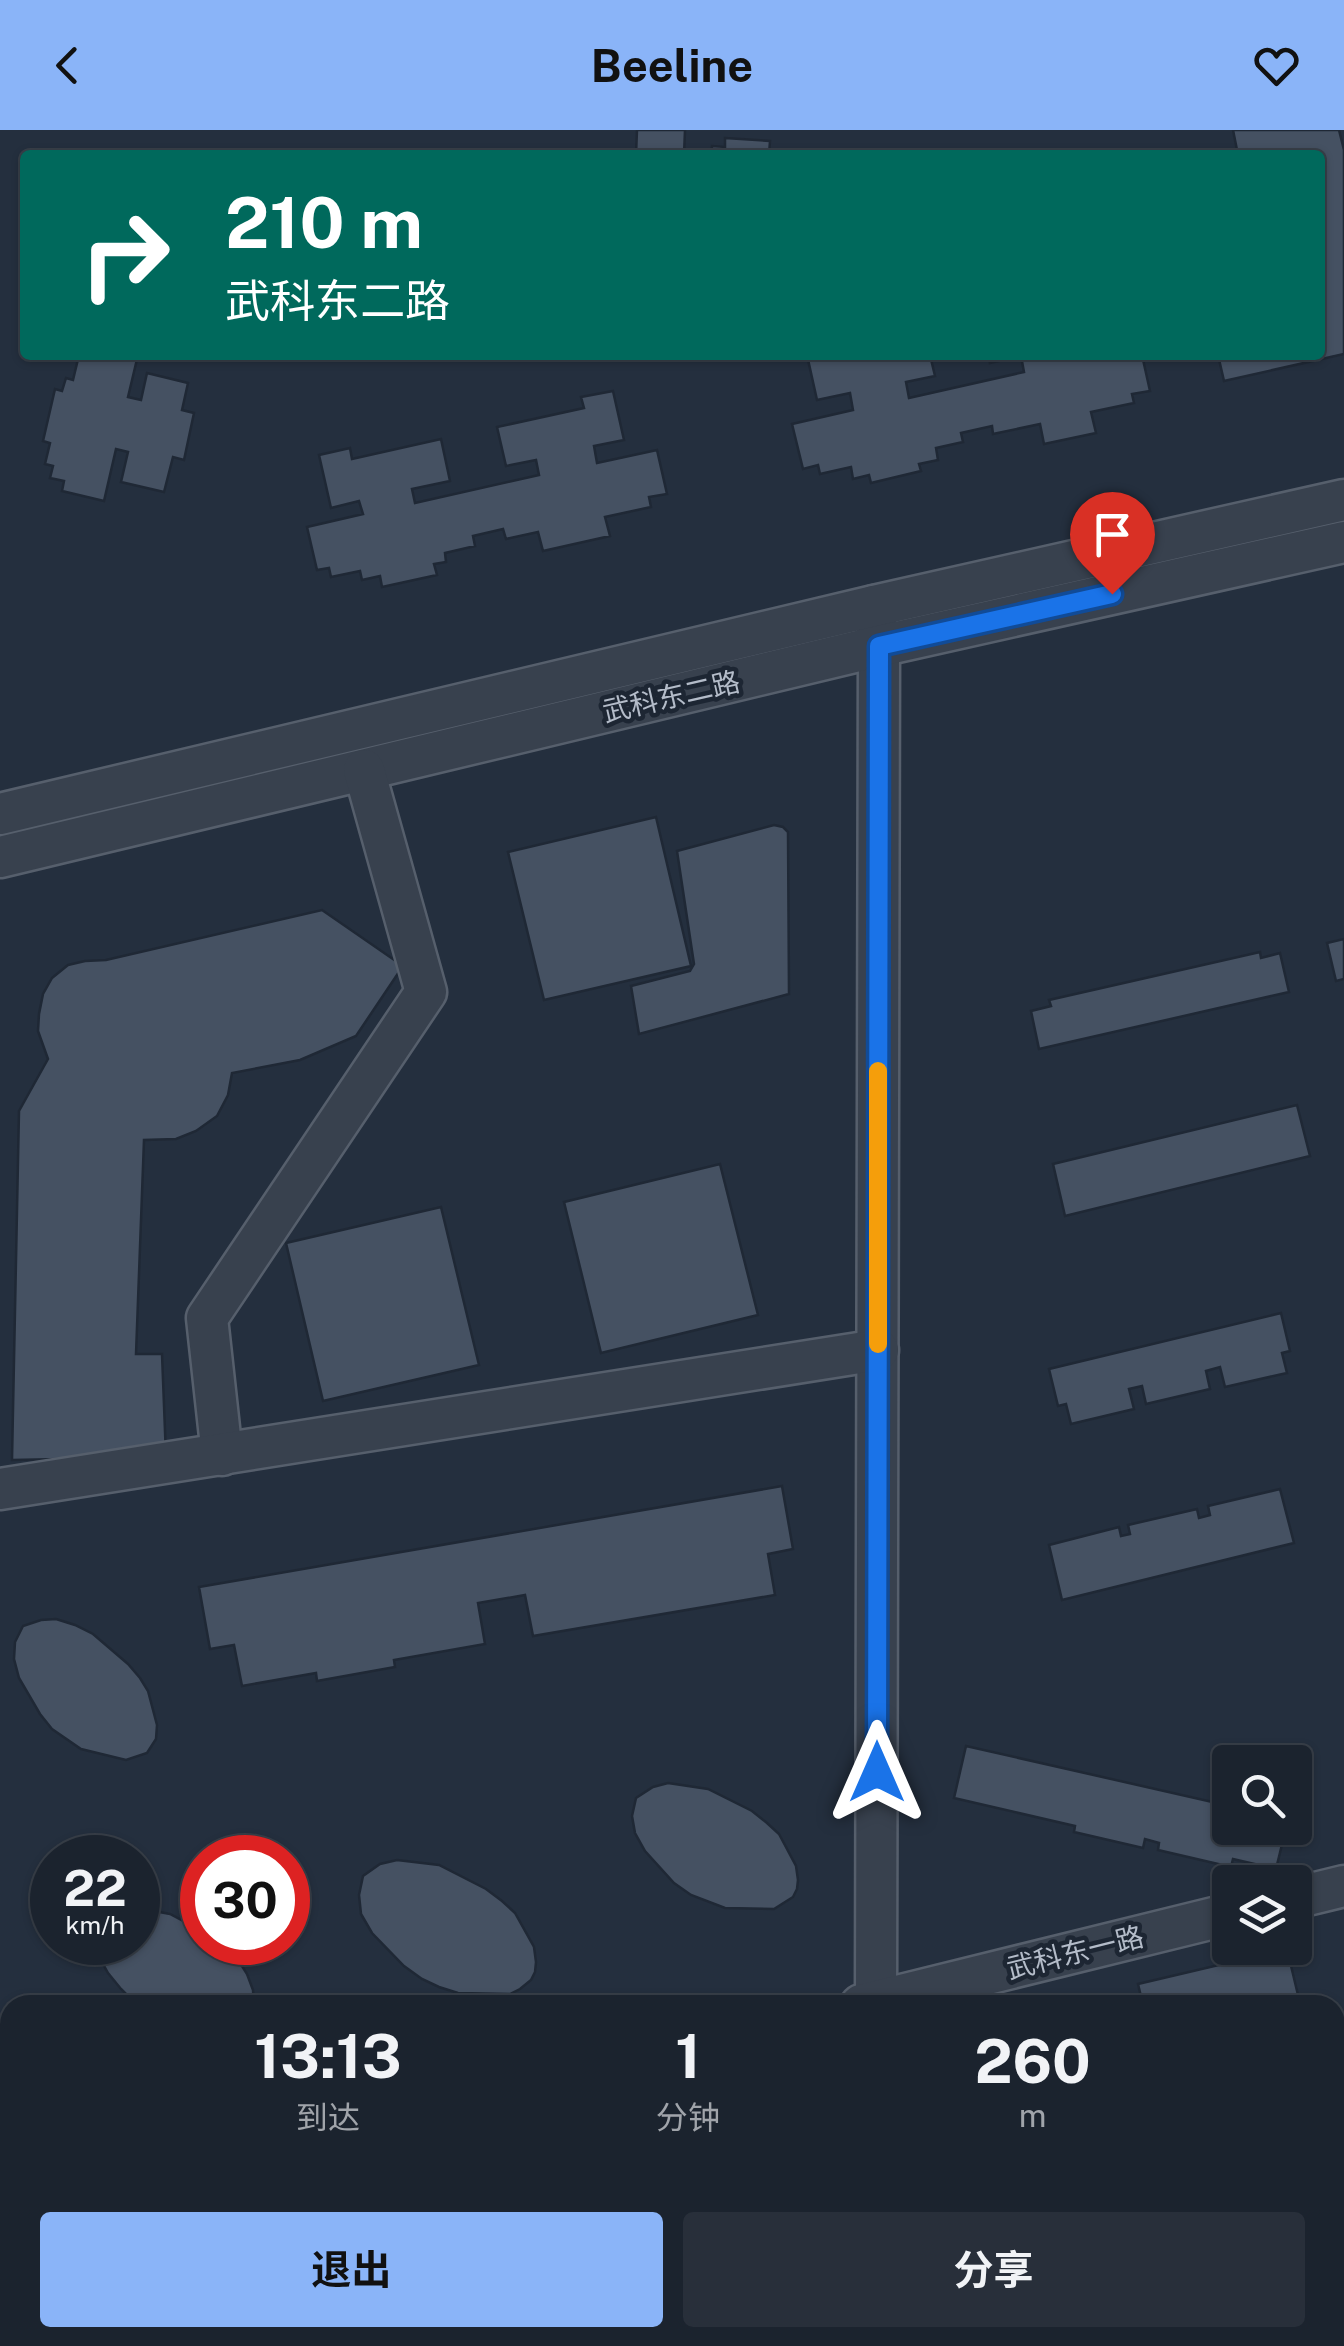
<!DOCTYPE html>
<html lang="zh">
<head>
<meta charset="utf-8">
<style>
	:root { --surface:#1b232e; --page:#282f3a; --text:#f1f3f6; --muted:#a0a4aa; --line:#39404a; --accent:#8ab4f8 }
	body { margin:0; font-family:"Public Sans","Noto Sans SC",sans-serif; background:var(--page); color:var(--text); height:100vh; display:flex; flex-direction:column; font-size:38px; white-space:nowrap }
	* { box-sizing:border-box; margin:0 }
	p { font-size:32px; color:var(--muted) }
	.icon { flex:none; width:55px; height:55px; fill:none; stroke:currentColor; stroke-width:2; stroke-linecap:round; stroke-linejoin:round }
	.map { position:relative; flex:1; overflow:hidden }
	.details { position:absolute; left:0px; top:1865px; width:1345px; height:352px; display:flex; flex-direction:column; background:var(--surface); border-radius:30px 30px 0 0; box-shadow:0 2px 8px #0004,0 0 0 2px var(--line) }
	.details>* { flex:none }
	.banner { position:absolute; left:20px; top:20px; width:1305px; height:210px; border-radius:10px; box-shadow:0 2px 8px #0004,0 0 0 2px var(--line); background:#00695c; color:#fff; overflow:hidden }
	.controls { position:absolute; left:1212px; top:1615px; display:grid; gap:20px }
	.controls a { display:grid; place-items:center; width:100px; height:100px; border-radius:10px; background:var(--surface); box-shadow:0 2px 8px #0004,0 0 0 2px var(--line); font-size:50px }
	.speed { position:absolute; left:30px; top:1705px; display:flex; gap:20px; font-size:50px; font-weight:700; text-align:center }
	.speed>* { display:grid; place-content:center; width:130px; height:130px; border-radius:50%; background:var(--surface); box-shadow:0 2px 8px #0004,0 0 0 2px var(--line); line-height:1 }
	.speed small { font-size:25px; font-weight:400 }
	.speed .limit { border:15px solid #d22; background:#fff; color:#111 }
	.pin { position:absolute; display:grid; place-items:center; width:85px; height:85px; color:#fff; margin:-102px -42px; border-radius:50% 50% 50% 0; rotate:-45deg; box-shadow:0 0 10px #0007 }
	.pin .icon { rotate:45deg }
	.me { position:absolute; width:110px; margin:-55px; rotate:0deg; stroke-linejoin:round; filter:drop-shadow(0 0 8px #0008) }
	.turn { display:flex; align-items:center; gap:35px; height:210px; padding:0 40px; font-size:45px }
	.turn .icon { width:130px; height:130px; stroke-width:2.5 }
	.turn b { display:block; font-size:70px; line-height:85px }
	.eta { display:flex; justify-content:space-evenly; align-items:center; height:170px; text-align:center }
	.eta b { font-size:60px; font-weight:700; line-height:70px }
	.cta { display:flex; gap:20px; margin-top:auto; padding:20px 40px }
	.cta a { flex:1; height:115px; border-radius:10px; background:var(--accent); color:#111; font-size:40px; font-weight:700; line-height:115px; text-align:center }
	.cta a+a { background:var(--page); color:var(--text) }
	header { display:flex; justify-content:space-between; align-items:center; height:130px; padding:0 40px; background:var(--accent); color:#111; font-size:45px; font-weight:700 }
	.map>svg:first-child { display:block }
	.building { fill:#455162; stroke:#1f2835; stroke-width:2.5 }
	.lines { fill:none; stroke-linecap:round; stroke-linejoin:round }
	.minor-casing { stroke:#565f6c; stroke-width:45 }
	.minor { stroke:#38414e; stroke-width:40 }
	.route-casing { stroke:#114b97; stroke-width:25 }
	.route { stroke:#1a73e8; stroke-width:18 }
	.slow { stroke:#f59e0b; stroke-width:18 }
	.labels { text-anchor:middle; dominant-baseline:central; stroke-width:9; stroke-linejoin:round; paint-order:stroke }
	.street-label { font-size:28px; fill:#b4bcc9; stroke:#1d2633 }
</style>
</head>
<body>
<header><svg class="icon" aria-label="back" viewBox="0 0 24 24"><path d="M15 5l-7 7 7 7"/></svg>Beeline<svg class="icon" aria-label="heart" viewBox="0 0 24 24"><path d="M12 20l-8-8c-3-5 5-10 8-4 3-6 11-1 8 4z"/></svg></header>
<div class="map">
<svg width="1344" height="2216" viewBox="0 0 1344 2216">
	<rect width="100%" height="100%" fill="#242f3e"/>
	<g class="building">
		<path d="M637,0H685L684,25H636Z"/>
		<path d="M1233,0H1339L1344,20V224L1224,251L1218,225H1320V25H1238Z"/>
		<path d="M725,8L770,11L769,25H711L712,16L725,17Z"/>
		<path d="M79,225H138L128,267L141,270L147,243L188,253L182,280L194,283L184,330L173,327L164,362L121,352L128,322L116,319L104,371L62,361L64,351L50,348L53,336L45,334L50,313L43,311L55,259L62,261L66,248L73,250Z"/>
		<path d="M807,225H930L935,246L906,252L909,268L1024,242L1021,226L990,233L989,225H1082L1083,229L1098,225H1142L1150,261L1132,264L1134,273L1091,282L1096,303L1044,314L1040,294L993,304L992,296L961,303L963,312L936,318L938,330L919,334L921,341L871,353L869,345L853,349L851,337L820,344L818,335L803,339L792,294L853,280L850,263L817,270Z"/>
		<path d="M613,261L624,310L594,316L597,333L657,320L667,364L649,367L651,377L605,387L610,406L543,421L538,402L506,409L503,399L473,406L475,416L445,423L446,432L434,434L437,445L382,457L380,446L362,450L360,441L331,447L329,438L317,440L307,397L363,384L359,371L331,378L319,325L350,318L352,329L441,309L450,351L412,359L415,373L539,345L536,330L506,336L497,297L584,278L581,267Z"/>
		<path d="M656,687L691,836L544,870L508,722Z"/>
		<path d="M774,695L783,697L788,702L789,864L639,904L631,856L690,841L694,834L677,721Z"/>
		<path d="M322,780L403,836L356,906L300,930L232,943L228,965L217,986L196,1001L176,1009L144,1010L136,1224H162L166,1327L12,1330L19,981L48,929L38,901L39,884L43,864L52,848L68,835L85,831L106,830Z"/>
		<path d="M1344,809V849L1336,851L1327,813Z"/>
		<path d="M1260,822L1261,828L1280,823L1289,862L1039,919L1031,881L1051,876L1049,870Z"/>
		<path d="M1297,975L1310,1026L1065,1086L1053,1034Z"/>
		<path d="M720,1034L758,1185L601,1223L564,1072Z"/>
		<path d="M441,1077L479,1235L323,1271L286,1113Z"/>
		<path d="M1281,1183L1290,1221L1282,1223L1287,1243L1225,1257L1220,1237L1206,1241L1210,1259L1146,1274L1142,1256L1129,1259L1134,1279L1071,1294L1066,1274L1058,1276L1049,1239Z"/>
		<path d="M782,1356L793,1419L768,1424L775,1465L533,1506L525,1465L478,1473L485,1514L394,1530L395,1537L317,1551L316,1543L242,1556L234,1515L210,1519L199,1457Z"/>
		<path d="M1280,1359L1294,1413L1062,1470L1049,1415L1119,1397L1121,1406L1130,1404L1128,1395L1197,1379L1199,1388L1210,1385L1208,1376Z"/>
		<path d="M56,1489L75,1495L93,1504L128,1534L140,1548L148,1561L157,1595L156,1609L147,1623L126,1630L81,1619L52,1599L40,1584L19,1548L14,1529L15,1512L23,1496L41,1490Z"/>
		<path d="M966,1616L1230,1676V1698H1286L1276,1739L1233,1729L1231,1737L1158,1720L1159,1713L1145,1709L1143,1718L1074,1702L1075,1696L954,1668Z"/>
		<path d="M668,1653L708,1659L752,1681L767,1693L779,1704L796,1736L798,1750L797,1759L793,1767L774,1779L725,1778L691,1765L674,1753L645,1721L635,1703L632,1686L636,1668L653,1657Z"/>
		<path d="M397,1730L439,1735L486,1759L502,1771L515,1783L534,1817L536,1832L535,1842L531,1850L520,1859L510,1864L458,1863L439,1857L422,1849L404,1836L372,1803L361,1784L359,1765L363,1746L380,1734Z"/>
		<path d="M138,1778L170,1784L202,1801V1812H220L225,1817L237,1828L247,1844L253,1860L254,1875H138L135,1873L121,1859L108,1843L98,1825L97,1812H138Z"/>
		<path d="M1287,1819L1298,1865L1258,1875H1143L1138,1854Z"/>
		<path d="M33,2208H223L255,2216H66Z"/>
		<path d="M407,2208H460L458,2216H405Z"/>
		<path d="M887,2208H944L942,2216H885Z"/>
		<path d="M1231,2208H1259L1294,2216H1229Z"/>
	</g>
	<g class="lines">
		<g class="minor-casing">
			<g id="minor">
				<path d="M874,476L879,516L876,1871"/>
				<path d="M0,684L874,476L1344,370"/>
				<path d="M0,727L879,516L1344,412"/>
				<path d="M222,1325L207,1188L426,862L364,640"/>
				<path d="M0,1359L878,1220"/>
				<path d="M1295,1768L1344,1756"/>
				<path d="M861,1875L1230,1784"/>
				<path d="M0,2079L10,2076"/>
			</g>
		</g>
		<use href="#minor" class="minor"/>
	</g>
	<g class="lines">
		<g class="route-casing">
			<path id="route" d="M877,1642L879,516L1112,464"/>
		</g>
		<use href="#route" class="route"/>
		<path class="slow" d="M878,1214V941"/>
	</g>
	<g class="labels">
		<g class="street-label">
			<text transform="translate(671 566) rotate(-13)">武科东二路</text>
			<text transform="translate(1075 1822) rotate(-14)">武科东一路</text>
		</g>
	</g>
</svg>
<div class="controls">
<a><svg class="icon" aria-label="search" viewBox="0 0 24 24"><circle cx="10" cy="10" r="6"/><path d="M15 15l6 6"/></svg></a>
<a><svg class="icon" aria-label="layers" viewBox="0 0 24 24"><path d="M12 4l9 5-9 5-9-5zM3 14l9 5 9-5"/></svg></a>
</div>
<div class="speed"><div>22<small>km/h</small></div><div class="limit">30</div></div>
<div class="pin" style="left:1112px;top:464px;background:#d93025"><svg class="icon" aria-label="arrive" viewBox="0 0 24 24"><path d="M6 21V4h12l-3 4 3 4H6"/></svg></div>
<svg class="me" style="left:877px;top:1642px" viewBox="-20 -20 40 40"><path d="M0-17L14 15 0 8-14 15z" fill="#1a73e8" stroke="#fff" stroke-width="4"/></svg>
<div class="banner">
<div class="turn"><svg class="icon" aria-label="right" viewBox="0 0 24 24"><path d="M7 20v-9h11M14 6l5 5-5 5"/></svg><div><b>210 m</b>武科东二路</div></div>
</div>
<section class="details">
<div class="eta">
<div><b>13:13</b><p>到达</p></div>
<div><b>1</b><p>分钟</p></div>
<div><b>260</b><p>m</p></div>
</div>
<div class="cta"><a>退出</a><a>分享</a></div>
</section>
</div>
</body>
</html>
